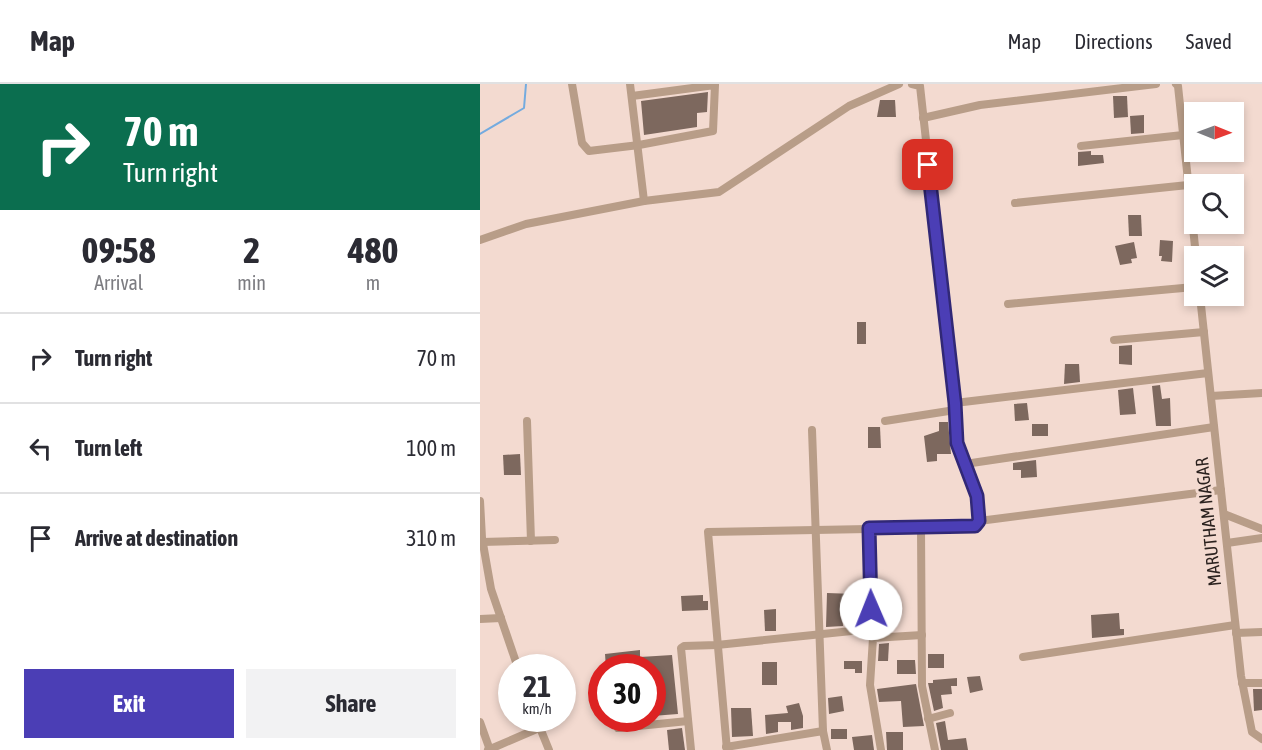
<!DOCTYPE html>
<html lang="en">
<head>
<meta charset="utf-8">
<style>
	:root { --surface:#fff; --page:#f2f2f3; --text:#2b2b33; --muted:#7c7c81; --line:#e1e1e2; --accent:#4b3eb5 }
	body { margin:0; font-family:"Asap Condensed",sans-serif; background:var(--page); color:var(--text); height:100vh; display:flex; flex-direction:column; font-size:22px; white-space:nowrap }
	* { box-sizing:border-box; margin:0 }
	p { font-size:20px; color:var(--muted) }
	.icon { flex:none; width:33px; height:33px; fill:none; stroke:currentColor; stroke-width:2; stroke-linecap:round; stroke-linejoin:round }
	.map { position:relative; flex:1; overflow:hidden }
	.side { display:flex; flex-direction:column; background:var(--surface); width:480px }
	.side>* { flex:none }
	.banner { background:#0b6e4f; color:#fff; overflow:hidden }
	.needle { width:39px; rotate:91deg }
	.controls { position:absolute; left:704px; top:18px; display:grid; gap:12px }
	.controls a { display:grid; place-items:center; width:60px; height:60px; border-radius:0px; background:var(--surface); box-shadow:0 3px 9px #0003; font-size:30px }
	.speed { position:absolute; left:18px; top:570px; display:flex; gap:12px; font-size:30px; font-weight:700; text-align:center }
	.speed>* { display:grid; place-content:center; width:78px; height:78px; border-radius:50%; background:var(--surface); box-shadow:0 3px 9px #0003; line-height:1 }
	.speed small { font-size:15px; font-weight:400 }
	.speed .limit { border:9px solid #d22; background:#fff; color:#111 }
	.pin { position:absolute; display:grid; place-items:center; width:51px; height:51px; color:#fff; margin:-26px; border-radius:12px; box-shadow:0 3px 9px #0006 }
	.me { position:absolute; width:66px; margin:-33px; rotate:359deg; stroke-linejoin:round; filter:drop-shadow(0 0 4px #0008) }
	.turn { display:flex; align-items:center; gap:21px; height:126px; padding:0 24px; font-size:27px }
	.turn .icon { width:78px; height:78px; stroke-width:2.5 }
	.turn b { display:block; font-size:42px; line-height:51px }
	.eta { display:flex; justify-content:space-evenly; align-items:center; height:102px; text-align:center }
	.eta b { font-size:36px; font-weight:700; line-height:42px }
	.cta { display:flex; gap:12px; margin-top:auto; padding:12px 24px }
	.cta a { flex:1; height:69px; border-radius:0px; background:var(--accent); color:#fff; font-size:24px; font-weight:700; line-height:69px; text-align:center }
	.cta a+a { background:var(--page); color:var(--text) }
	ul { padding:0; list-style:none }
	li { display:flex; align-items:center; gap:18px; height:90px; padding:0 24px; border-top:2px solid var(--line) }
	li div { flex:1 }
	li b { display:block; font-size:22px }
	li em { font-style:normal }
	header { display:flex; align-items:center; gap:36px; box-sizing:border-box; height:84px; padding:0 30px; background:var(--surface); border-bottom:2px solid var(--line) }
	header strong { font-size:28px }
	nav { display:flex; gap:33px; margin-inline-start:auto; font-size:21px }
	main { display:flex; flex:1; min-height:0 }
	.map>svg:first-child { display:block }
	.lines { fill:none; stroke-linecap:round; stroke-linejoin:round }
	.stream { stroke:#74abdf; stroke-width:2 }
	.building { fill:#7d685e }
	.street { stroke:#b89d88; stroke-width:8 }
	.route-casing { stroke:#312876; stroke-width:15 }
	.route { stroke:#4b3eb5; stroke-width:10 }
	.labels { text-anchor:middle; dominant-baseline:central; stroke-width:6; stroke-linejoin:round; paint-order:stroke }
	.street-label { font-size:18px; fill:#2b221f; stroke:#f3dad0 }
</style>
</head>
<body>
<header>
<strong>Map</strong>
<nav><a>Map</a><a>Directions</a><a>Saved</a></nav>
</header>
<main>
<section class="side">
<div class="banner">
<div class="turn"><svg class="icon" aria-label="right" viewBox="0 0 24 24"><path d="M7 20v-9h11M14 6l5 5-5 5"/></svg><div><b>70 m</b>Turn right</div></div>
</div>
<div class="eta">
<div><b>09:58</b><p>Arrival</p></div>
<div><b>2</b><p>min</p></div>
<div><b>480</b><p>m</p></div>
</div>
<ul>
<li><svg class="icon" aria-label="right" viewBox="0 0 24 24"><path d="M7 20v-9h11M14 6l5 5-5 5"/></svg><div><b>Turn right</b></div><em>70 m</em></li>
<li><svg class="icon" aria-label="left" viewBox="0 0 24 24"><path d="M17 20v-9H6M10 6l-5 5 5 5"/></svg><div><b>Turn left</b></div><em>100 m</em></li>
<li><svg class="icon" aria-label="arrive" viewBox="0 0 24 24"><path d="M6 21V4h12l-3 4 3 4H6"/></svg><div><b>Arrive at destination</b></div><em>310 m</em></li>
</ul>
<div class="cta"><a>Exit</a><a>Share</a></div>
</section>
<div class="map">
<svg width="782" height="666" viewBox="0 0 782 666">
	<rect width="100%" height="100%" fill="#f3dad0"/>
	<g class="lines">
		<path class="stream" d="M0,50L44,24L46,0"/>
	</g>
	<g class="building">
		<path d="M228,8L227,28L217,29V43L164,51L161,17Z"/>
		<path d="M633,12H647L648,33L634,34Z"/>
		<path d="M400,16H415L416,33H397Z"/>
		<path d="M664,31V49L651,50L650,32Z"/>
		<path d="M611,67V71H623L624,79L598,82V68Z"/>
		<path d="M648,131H661L662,152H649Z"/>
		<path d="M680,156L693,157L692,178L681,177L682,172H679Z"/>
		<path d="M654,158L657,174L651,175L652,179L640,181L635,162Z"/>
		<rect x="377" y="238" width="9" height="22"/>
		<path d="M652,261V281L639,280V262Z"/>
		<path d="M585,280H599L600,298L584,300Z"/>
		<path d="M680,301L682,315L690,314L691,342H676L672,302Z"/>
		<path d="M653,304L656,330L640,331L638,306Z"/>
		<path d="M547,319L549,336L535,337L534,320Z"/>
		<path d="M459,338H468L471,370H457V377L447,378L444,352L459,347Z"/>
		<rect x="552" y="340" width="16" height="12"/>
		<path d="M388,343H400L401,364H388Z"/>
		<path d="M40,370L41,391H24L23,371Z"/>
		<path d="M556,376L557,393L541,394V386H533V379Z"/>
		<path d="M347,509L375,510V530L362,529L363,542L346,543Z"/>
		<path d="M223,511V517H228V526L202,527L201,512Z"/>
		<path d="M296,525V547H285L284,526Z"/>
		<path d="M639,529L640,545H644V551L612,554L611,531Z"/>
		<path d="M409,559L408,577H398L399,560Z"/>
		<path d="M160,566V573L192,571L198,630L172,632V584H126L125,570Z"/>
		<rect x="448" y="570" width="16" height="14"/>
		<path d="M417,576H435L436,590H417Z"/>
		<path d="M364,577H382V589H375V585H364Z"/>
		<rect x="282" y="578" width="15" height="23"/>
		<path d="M500,592L503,606L490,609L487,593Z"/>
		<path d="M477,594V602H471L472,610L461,611L463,624L454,627L448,599H453V596Z"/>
		<path d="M436,600L444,642L423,643L421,617L399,618L397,605Z"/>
		<path d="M773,605H782V626L774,627Z"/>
		<path d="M362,612L364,627L349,630L348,614Z"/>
		<path d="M319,619L323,632V644L311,646V638H298V648L286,650L285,631L308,629L306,622Z"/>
		<path d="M251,624H271L273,652L252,653Z"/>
		<path d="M465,637L468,656L486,654L488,666H461L456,639Z"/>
		<path d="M202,644L205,666H189L187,646Z"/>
		<rect x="351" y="645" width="16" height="10"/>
		<path d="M406,648H423V666H407Z"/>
		<path d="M392,651L394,666H374L372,653Z"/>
	</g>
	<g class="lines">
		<g class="street">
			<path d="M92,0L102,59L109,67L159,61L233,47L235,1L152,12"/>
			<path d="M150,0L164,117"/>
			<path d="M432,0L440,2L475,319"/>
			<path d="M696,0L698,2L716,172"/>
			<path d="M443,34L500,21L676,0"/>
			<path d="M601,62L703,51"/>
			<path d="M535,119L708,101"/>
			<path d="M0,156L46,140L164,117L239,108L369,22L419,0"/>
			<path d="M720,212L761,592L772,648L782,655"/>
			<path d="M528,220L714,203"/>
			<path d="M634,256L724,248"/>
			<path d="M731,312L782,309"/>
			<path d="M47,337L51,457"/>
			<path d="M405,337L475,326"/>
			<path d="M332,346L343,647"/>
			<path d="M485,380L734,343"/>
			<path d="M0,417L2,454L11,505L38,584"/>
			<path d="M744,430L782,445"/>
			<path d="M499,437L497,412L477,359L475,319L728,289"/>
			<path d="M389,444L391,545"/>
			<path d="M2,458L75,456"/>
			<path d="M747,459L782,454"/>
			<path d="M0,535L21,534"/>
			<path d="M756,549L782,548"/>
			<path d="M543,573L755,541"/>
			<path d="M762,599H782"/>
			<path d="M56,634L69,666"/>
			<path d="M448,635L470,629"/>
			<path d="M0,638L10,666"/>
			<path d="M138,644L208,637"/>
			<path d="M246,663L343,647L347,666"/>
			<path d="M8,666L59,644"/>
			<path d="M211,666L201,564L204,562L237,561L391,545L393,554"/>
			<path d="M247,666L228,448L441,444"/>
			<path d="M401,666L390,601L393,554L442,551"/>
			<path d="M455,666L442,602L441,444L495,442L499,437L741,406"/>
		</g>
	</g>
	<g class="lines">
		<g class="route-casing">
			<path id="route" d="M391,525L389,444L495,442L499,437L497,412L477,359L475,319L448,81"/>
		</g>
		<use href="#route" class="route"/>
	</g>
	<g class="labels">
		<g class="street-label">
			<text transform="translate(728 438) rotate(-96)">MARUTHAM NAGAR</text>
		</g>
	</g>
</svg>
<div class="controls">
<a><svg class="needle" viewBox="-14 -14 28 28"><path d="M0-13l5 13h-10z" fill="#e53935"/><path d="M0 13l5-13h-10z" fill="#7c7c81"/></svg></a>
<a><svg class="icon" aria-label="search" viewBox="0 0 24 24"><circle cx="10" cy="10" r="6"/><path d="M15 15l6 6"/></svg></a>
<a><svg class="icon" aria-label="layers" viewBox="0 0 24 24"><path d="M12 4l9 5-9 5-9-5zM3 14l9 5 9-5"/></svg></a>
</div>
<div class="speed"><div>21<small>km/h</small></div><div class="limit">30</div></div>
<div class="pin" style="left:448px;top:81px;background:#d93025"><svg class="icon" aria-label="arrive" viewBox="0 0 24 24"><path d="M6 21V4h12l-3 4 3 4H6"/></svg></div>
<svg class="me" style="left:391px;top:525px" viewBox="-20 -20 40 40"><circle r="19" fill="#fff"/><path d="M0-13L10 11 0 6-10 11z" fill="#4b3eb5"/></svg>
</div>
</main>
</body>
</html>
